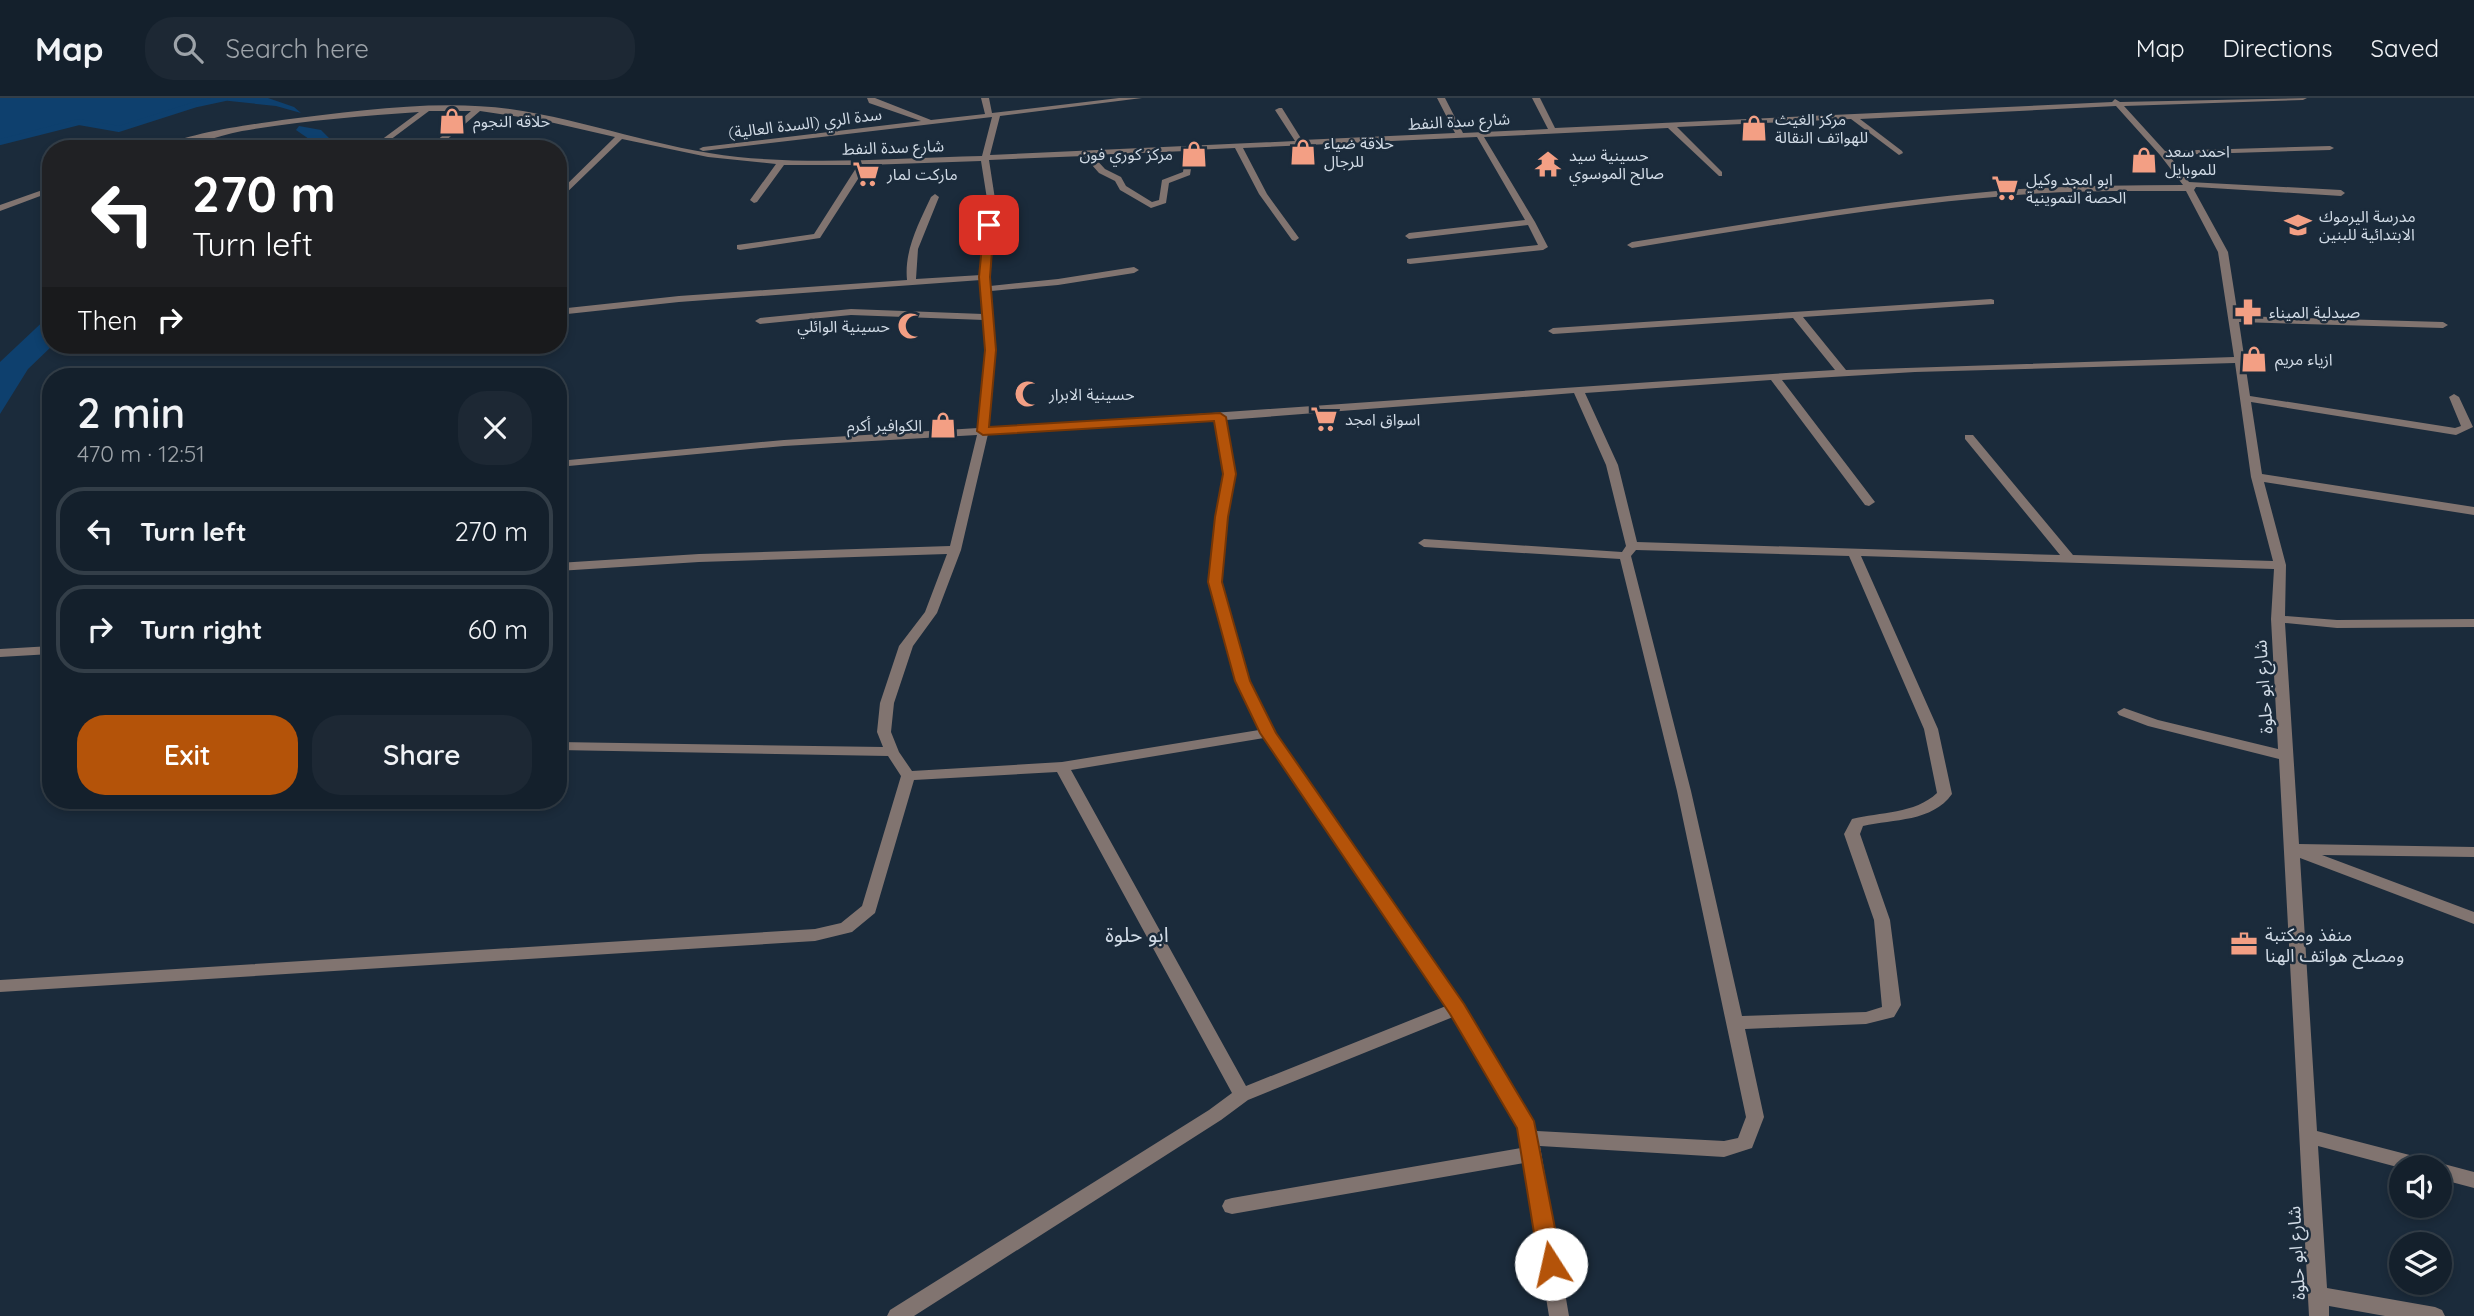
<!DOCTYPE html>
<html lang="en">
<head>
<meta charset="utf-8">
<style>
	:root { --surface:#14202c; --page:#1d2834; --text:#f1f3f6; --muted:#9da3a9; --line:#333e48; --accent:#b45309 }
	body { margin:0; font-family:Quicksand,"Noto Sans Arabic",sans-serif; background:var(--page); color:var(--text); height:100vh; display:flex; flex-direction:column; font-size:26px; white-space:nowrap }
	* { box-sizing:border-box; margin:0 }
	p { font-size:23px; color:var(--muted) }
	.icon { flex:none; width:38px; height:38px; fill:none; stroke:currentColor; stroke-width:2; stroke-linecap:round; stroke-linejoin:round }
	.map { position:relative; flex:1; overflow:hidden }
	.panel { position:absolute; left:42px; top:270px; width:525px; height:441px; display:flex; flex-direction:column; background:var(--surface); border-radius:28px; box-shadow:0 4px 10px #0003,0 0 0 2px var(--line) }
	.panel>* { flex:none }
	.banner { position:absolute; left:42px; top:42px; width:525px; height:214px; border-radius:28px; box-shadow:0 4px 10px #0003,0 0 0 2px var(--line); background:#202124; color:#fff; overflow:hidden }
	.controls { position:absolute; left:2389px; top:1057px; display:grid; gap:14px }
	.controls a { display:grid; place-items:center; width:63px; height:63px; border-radius:50%; background:var(--surface); box-shadow:0 4px 10px #0003,0 0 0 2px var(--line); font-size:35px }
	.pin { position:absolute; display:grid; place-items:center; width:60px; height:60px; color:#fff; margin:-30px; border-radius:14px; box-shadow:0 4px 10px #0006 }
	.me { position:absolute; width:77px; margin:-38px; rotate:350deg; stroke-linejoin:round; filter:drop-shadow(0 0 5px #0008) }
	.turn { display:flex; align-items:center; gap:24px; height:147px; padding:0 35px; font-size:32px }
	.turn .icon { width:91px; height:91px; stroke-width:2.5 }
	.turn b { display:block; font-size:49px; line-height:60px }
	.then { display:flex; align-items:center; height:66px; padding:0 35px; background:#0003; gap:14px; font-size:26px }
	.round { display:grid; place-items:center; flex:none; width:74px; height:74px; border-radius:28px; background:var(--page) }
	.head { display:flex; align-items:center; justify-content:space-between; height:119px; padding:0 35px }
	h1 { font-size:42px; font-weight:600; line-height:52px }
	.primary-button { display:flex; gap:14px; margin-top:auto; padding:14px 35px }
	.primary-button a { flex:1; height:80px; border-radius:28px; background:var(--accent); color:#fff; font-size:28px; font-weight:600; line-height:80px; text-align:center }
	.primary-button a+a { background:var(--page); color:var(--text) }
	ul { padding:0; list-style:none }
	li { display:flex; align-items:center; gap:21px; height:88px; margin:0 14px 10px; padding:0 21px; border:4px solid var(--line); border-radius:28px }
	li div { flex:1 }
	li b { display:block; font-size:26px }
	li em { font-style:normal }
	header { display:flex; align-items:center; gap:42px; box-sizing:border-box; height:98px; padding:0 35px; background:var(--surface); border-bottom:2px solid var(--line) }
	header strong { font-size:33px }
	nav { display:flex; gap:38px; margin-inline-start:auto; font-size:24px }
	.search { width:490px; height:63px; background:var(--page); display:flex; align-items:center; gap:18px; box-sizing:border-box; padding:0 24px; border-radius:28px; color:var(--muted); font-size:26px }
	.map>svg:first-child { display:block }
	.water { fill:#0e406e }
	.lines { fill:none; stroke-linecap:round; stroke-linejoin:round }
	.stream { stroke:#0e406e; stroke-width:6 }
	.street { fill:#817470; fill-rule:evenodd }
	.route { fill:#b45309; stroke:#753606; stroke-width:2 }
	.labels { text-anchor:middle; dominant-baseline:central; stroke-width:5; stroke-linejoin:round; paint-order:stroke }
	.far-poi-label { font-size:16px; fill:#d1dbe6; stroke:#1b2b3b; text-anchor:start }
	.far-street-label { font-size:16px; fill:#d1dbe6; stroke:#1b2b3b }
	.street-label { font-size:18px; fill:#d1dbe6; stroke:#1b2b3b }
	.poi-label { font-size:18px; fill:#d1dbe6; stroke:#1b2b3b; text-anchor:start }
	.quarter-label { font-size:21px; fill:#d1dbe6; stroke:#1b2b3b }
</style>
</head>
<body>
<header>
<strong>Map</strong>
<div class="search"><svg class="icon" aria-label="search" viewBox="0 0 24 24"><circle cx="10" cy="10" r="6"/><path d="M15 15l6 6"/></svg>Search here</div>
<nav><a>Map</a><a>Directions</a><a>Saved</a></nav>
</header>
<div class="map">
<svg width="2474" height="1218" viewBox="0 0 2474 1218">
	<rect width="100%" height="100%" fill="#1b2b3b"/>
	<g class="water">
		<path d="M0,0H268L294,9L301,15L276,8L220,2L197,6L119,31L79,24L0,44Z"/>
		<path d="M299,28L321,32L330,41L324,51H299L309,41L296,32Z"/>
		<path d="M51,216L53,247L28,271L0,316V264Z"/>
	</g>
	<g class="lines">
		<path class="stream" d="M0,44L79,24L119,31L197,6L225,0"/>
		<g class="street">
			<path d="M867,0H875L931,22L985,16L981,0H989L992,15L1119,0H1142L1000,18L990,57L1295,43L1275,12L1279,10H1282L1302,42L1455,35L1437,0H1445L1463,35L1548,31L1532,0H1540L1555,30L2112,4L2115,1L2120,4L2307,0L2303,2L2124,8L2165,53L2330,48L2334,50L2330,52L2169,57L2189,84L2341,92L2345,95L2341,98L2196,89L2194,92L2228,154L2238,218L2443,224L2448,227L2443,230L2239,224L2250,298L2455,330L2461,328L2449,299L2454,296L2459,299L2473,329L2456,337L2251,304L2262,376L2474,409V417L2264,384L2286,467L2285,518L2337,522L2474,521V529L2337,530L2285,525L2299,746L2474,749V759L2322,757L2474,814V826L2300,760L2317,1033L2425,1061L2432,1064L2434,1067L2440,1065L2474,1074V1090L2440,1081V1069L2401,1070L2318,1048L2327,1190L2435,1209L2442,1212L2445,1218H2385L2329,1208V1218H2309L2279,661L2148,628L2119,617L2117,614L2124,610L2158,622L2278,651L2271,521L2274,471L1861,458L1938,631L1952,696C1932,724 1894,721 1863,728L1860,736L1890,822L1901,907L1894,919L1866,926L1745,931L1764,1019L1752,1050L1724,1059L1540,1048L1569,1218H1549L1524,1065L1232,1116L1225,1114L1222,1108L1225,1102L1232,1100L1521,1050L1518,1030L1453,919L1248,1002L1221,1022L914,1218H887L890,1212L1209,1012L1232,995L1057,674L914,682L875,815L852,834L815,843L0,894V882L815,831L841,825L862,808L901,678L888,658L558,652V644L883,649L877,634L880,605L899,548L925,514L947,456L699,464L558,473V465L699,456L950,448L977,337L784,348L558,369V363L784,342L978,330L986,252L984,222L851,217L760,226L755,223L760,220L851,211L983,216L981,182L679,204L558,217V211L679,198L907,182C904,152 919,125 931,99L935,96L939,99L918,151L916,181L981,177L987,101L981,63L867,67L820,140L740,152L737,151V147L814,136L858,67H784L757,104L754,105L750,102L776,66L708,59L622,41L558,103V95L615,39L541,22L480,13L436,51H427L471,13H429L378,51H369L419,14C360,18 300,23 242,33C215,38 186,51 158,51C185,35 249,27 282,22C354,13 437,1 510,11C587,22 661,51 738,59C820,67 900,60 982,58L992,19L703,53L699,51L703,49L921,23L869,5ZM2116,8L2160,57L2183,87C2124,87 2066,88 2007,92C1881,103 1756,124 1632,144L1627,147L1632,150C1756,130 1880,108 2006,98C2066,92 2126,93 2186,93L2218,154L2234,259L1846,272L1803,219L1994,206V202L1991,201L1553,230L1548,233L1553,236L1793,220L1835,272C1553,289 1271,313 989,329L996,252L991,193L1058,187L1134,175L1139,172L1134,169L1058,181L990,188L995,101L989,62L1084,58L1099,75L1115,83L1120,92L1151,110L1166,105L1169,85L1190,77L1194,52L1235,50L1259,96L1292,142L1295,143L1299,140L1267,96L1243,50L1477,39L1525,122L1409,135L1405,138L1409,141L1528,127L1538,147L1407,161V165L1410,166L1543,152L1548,149L1535,124L1484,39L1668,30L1719,78H1722V74L1677,29L1851,21L1899,57L1903,55L1902,53L1860,21ZM1186,53L1183,74L1162,82L1159,102L1152,104L1126,88L1121,79L1105,71L1092,57ZM2235,265L2251,379L2273,463L2073,457L1973,337H1965V341L2060,457L1637,444L1618,367L1585,295L1771,282L1865,407L1869,408L1875,404L1782,282L1915,274ZM1574,295L1606,367L1626,448L1622,454L1424,441L1418,445L1424,449L1620,461L1677,693L1746,1019L1738,1040L1724,1043L1537,1033L1463,906L1275,635L1249,583L1221,484L1227,419L1236,375L1226,322ZM1215,323L1224,375L1215,419L1209,484L1235,583L1259,632L1062,664L912,673L899,654L891,634L894,605L913,548L937,515L961,452L988,336ZM1636,452L1849,458L1924,631L1937,695C1915,716 1880,714 1852,721L1844,736L1874,822L1882,909L1866,914L1742,918L1691,693L1631,458ZM1264,640L1446,908L1246,988L1071,672Z"/>
			<path d="M51,89V94L0,113V107Z"/>
			<path d="M158,247H197L192,250L131,255L126,252L131,249Z"/>
			<path d="M51,548V556L0,559V551Z"/>
		</g>
	</g>
	<path class="route" d="M989,124L994,127L990,179L996,252L989,329L1220,315L1226,319L1236,376L1228,419L1222,484L1250,583L1276,635L1464,906L1534,1023L1562,1166L1559,1173L1551,1176L1543,1173L1539,1166L1517,1030L1450,916L1260,635L1235,583L1208,484L1215,419L1223,376L1214,323L983,337L977,333L985,252L979,179L984,127Z"/>
	<defs>
		<g id="shop-bare" transform="scale(2.1)"><path d="M-5-2.5h2.3a2.7 3.5 0 0 1 5.4 0H5L5.5 6h-11ZM-1.5-2.5h3a1.5 2.3 0 0 0-3 0Z" fill="#f39f84" stroke="#1b2b3b" stroke-width="2.5" paint-order="stroke"/></g>
		<g id="temple-bare" transform="scale(2.1)"><path d="M0-6L5-2H3V0L6.5 2.5H4V6H1.5V3h-3V6H-4V2.5H-6.5L-3 0V-2H-5Z" fill="#f39f84" stroke="#1b2b3b" stroke-width="2.5" paint-order="stroke"/></g>
		<g id="supermarket-bare" transform="scale(2.1)"><path d="M-6-5.5h2.5l.6 2H6L4.5 2H-2.5L-4.4-4H-6ZM-1.5 3.2a1.3 1.3 0 1 0 .1 0ZM3 3.2a1.3 1.3 0 1 0 .1 0Z" fill="#f39f84" stroke="#1b2b3b" stroke-width="2.5" paint-order="stroke"/></g>
		<g id="school-bare" transform="scale(2.1)"><path d="M0-5L7-2L0 1L-7-2ZM-4 1L0 2.5L4 1V4Q0 6-4 4Z" fill="#f39f84" stroke="#1b2b3b" stroke-width="2.5" paint-order="stroke"/></g>
		<g id="pharmacy-bare" transform="scale(2.1)"><path d="M-2-6h4v4h4v4h-4v4h-4v-4h-4v-4h4Z" fill="#f39f84" stroke="#1b2b3b" stroke-width="2.5" paint-order="stroke"/></g>
		<g id="mosque-bare" transform="scale(2.1)"><path d="M3.5-4.9A6 6 0 1 0 3.5 4.9A5 5 0 1 1 3.5-4.9Z" fill="#f39f84" stroke="#1b2b3b" stroke-width="2.5" paint-order="stroke"/></g>
		<g id="office-bare" transform="scale(2.1)"><path d="M-6-3h4V-5.5h4V-3h4V5H-6ZM-1-4.5V-3h2v-1.5ZM-6 0V1H6V0Z" fill="#f39f84" stroke="#1b2b3b" stroke-width="2.5" paint-order="stroke"/></g>
	</defs>
	<g fill-rule="evenodd">
		<use href="#shop-bare" x="452" y="23"/>
		<use href="#shop-bare" x="1754" y="30"/>
		<use href="#shop-bare" x="1303" y="54"/>
		<use href="#shop-bare" x="1194" y="56"/>
		<use href="#shop-bare" x="2144" y="62"/>
		<use href="#temple-bare" x="1548" y="66"/>
		<use href="#supermarket-bare" x="866" y="76"/>
		<use href="#supermarket-bare" x="2005" y="90"/>
		<use href="#school-bare" x="2298" y="127"/>
		<use href="#pharmacy-bare" x="2248" y="214"/>
		<use href="#mosque-bare" x="911" y="228"/>
		<use href="#shop-bare" x="2254" y="261"/>
		<use href="#mosque-bare" x="1028" y="296"/>
		<use href="#supermarket-bare" x="1324" y="321"/>
		<use href="#shop-bare" x="943" y="327"/>
		<use href="#office-bare" x="2244" y="846"/>
	</g>
	<g class="labels">
		<g class="far-poi-label">
			<text x="1775" y="21">مركز الغيث<tspan x="1775" dy="18">للهواتف النقالة</tspan></text>
			<text x="473" y="23">حلاقه النجوم</text>
			<text x="1324" y="45">حلاقة ضياء<tspan x="1324" dy="18">للرجال</tspan></text>
			<text x="2165" y="53">احمد سعد<tspan x="2165" dy="18">للموبايل</tspan></text>
			<text x="1173" y="56" text-anchor="end">مركز كوري فون</text>
			<text x="1569" y="57">حسينية سيد<tspan x="1569" dy="18">صالح الموسوي</tspan></text>
			<text x="887" y="76">ماركت لمار</text>
			<text x="2026" y="81">ابو امجد وكيل<tspan x="2026" dy="18">الحصة التموينية</tspan></text>
			<text x="2319" y="118">مدرسة اليرموك<tspan x="2319" dy="18">الابتدائية للبنين</tspan></text>
			<text x="2269" y="214">صيدلية الميناء</text>
			<text x="890" y="228" text-anchor="end">حسينية الوائلي</text>
			<text x="2275" y="261">ازياء مريم</text>
			<text x="1049" y="296">حسينية الابرار</text>
			<text x="1345" y="321">اسواق امجد</text>
			<text x="922" y="327" text-anchor="end">الكوافير أكرم</text>
		</g>
		<g class="far-street-label">
			<text transform="translate(1459 23) rotate(-3)">شارع سدة النفط</text>
			<text transform="translate(805 25) rotate(-7)">سدة الري (السدة العالية)</text>
			<text transform="translate(893 49) rotate(-2)">شارع سدة النفط</text>
		</g>
		<g class="street-label">
			<text transform="translate(2263 589) rotate(-94)">شارع ابو حلوة</text>
			<text transform="translate(2296 1155) rotate(-93)">شارع ابو حلوة</text>
		</g>
		<g class="poi-label">
			<text x="2265" y="836">منفذ ومكتبة<tspan x="2265" dy="21">ومصلح هواتف الهنا</tspan></text>
		</g>
		<g class="quarter-label">
			<text x="1137" y="836">ابو حلوة</text>
		</g>
	</g>
</svg>
<div class="controls">
<a><svg class="icon" aria-label="sound" viewBox="0 0 24 24"><path d="M4 9h4l5-4v14l-5-4H4zM17 9q2 3 0 6"/></svg></a>
<a><svg class="icon" aria-label="layers" viewBox="0 0 24 24"><path d="M12 4l9 5-9 5-9-5zM3 14l9 5 9-5"/></svg></a>
</div>
<div class="pin" style="left:989px;top:127px;background:#d93025"><svg class="icon" aria-label="arrive" viewBox="0 0 24 24"><path d="M6 21V4h12l-3 4 3 4H6"/></svg></div>
<svg class="me" style="left:1551px;top:1166px" viewBox="-20 -20 40 40"><circle r="19" fill="#fff"/><path d="M0-13L10 11 0 6-10 11z" fill="#b45309"/></svg>
<div class="banner">
<div class="turn"><svg class="icon" aria-label="left" viewBox="0 0 24 24"><path d="M17 20v-9H6M10 6l-5 5 5 5"/></svg><div><b>270 m</b>Turn left</div></div>
<div class="then">Then<svg class="icon" aria-label="right" viewBox="0 0 24 24"><path d="M7 20v-9h11M14 6l5 5-5 5"/></svg></div>
</div>
<section class="panel">
<div class="head"><div><h1>2 min</h1><p>470 m · 12:51</p></div><a class="round"><svg class="icon" aria-label="close" viewBox="0 0 24 24"><path d="M6 6l12 12M18 6L6 18"/></svg></a></div>
<ul>
<li><svg class="icon" aria-label="left" viewBox="0 0 24 24"><path d="M17 20v-9H6M10 6l-5 5 5 5"/></svg><div><b>Turn left</b></div><em>270 m</em></li>
<li><svg class="icon" aria-label="right" viewBox="0 0 24 24"><path d="M7 20v-9h11M14 6l5 5-5 5"/></svg><div><b>Turn right</b></div><em>60 m</em></li>
</ul>
<div class="primary-button"><a>Exit</a><a>Share</a></div>
</section>
</div>
</body>
</html>
